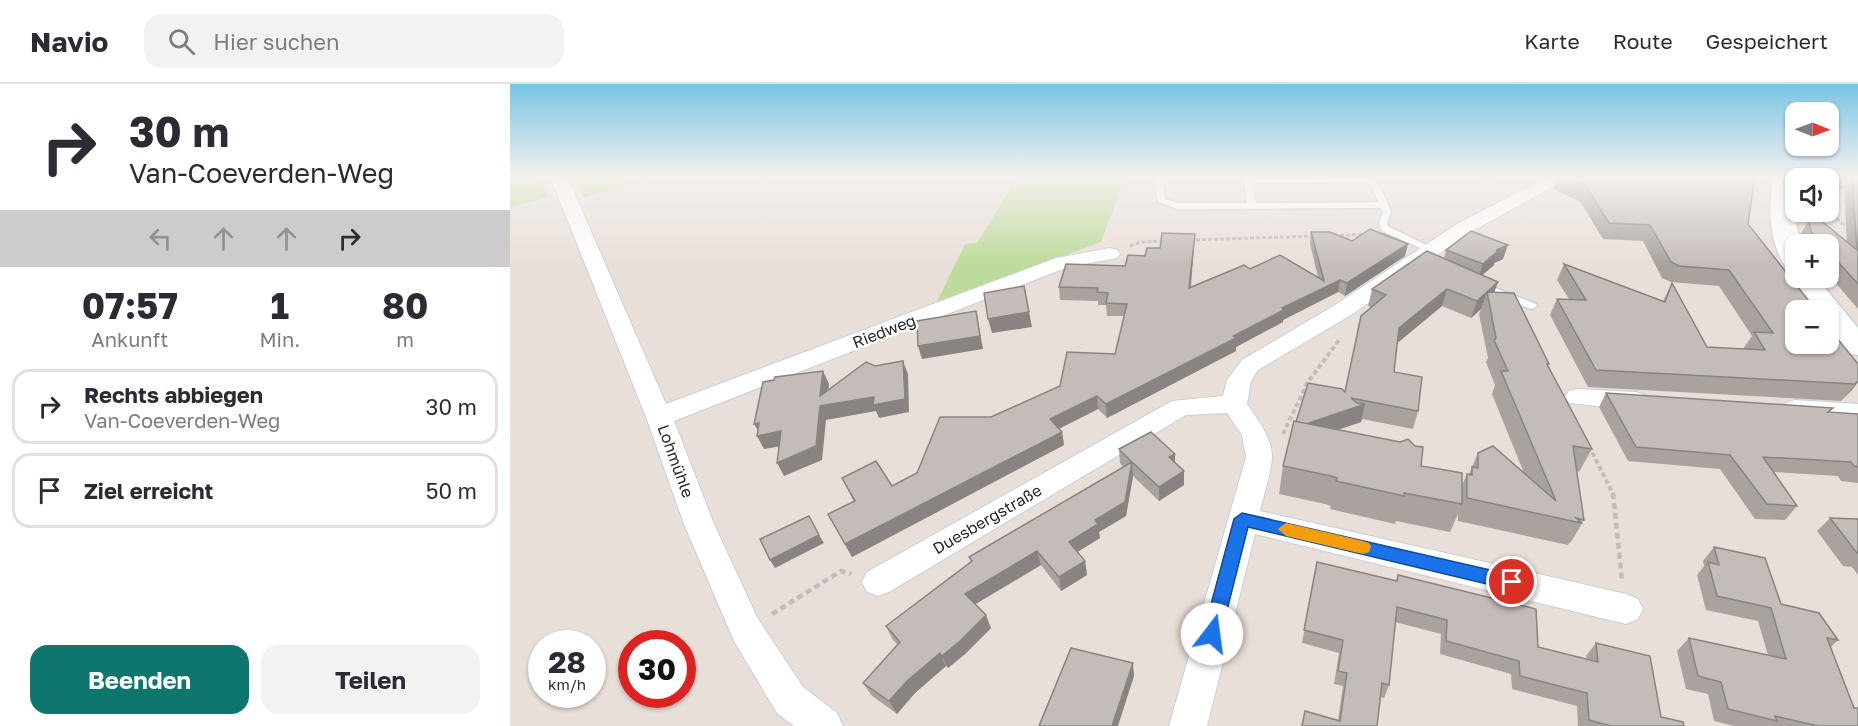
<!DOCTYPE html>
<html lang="de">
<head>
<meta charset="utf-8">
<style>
	:root { --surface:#fff; --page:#f2f2f3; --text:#2b2b33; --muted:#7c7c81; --line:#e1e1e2; --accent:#0f766e }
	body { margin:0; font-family:"Golos Text",sans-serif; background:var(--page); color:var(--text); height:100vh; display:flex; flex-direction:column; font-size:22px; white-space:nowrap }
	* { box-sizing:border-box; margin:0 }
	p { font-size:20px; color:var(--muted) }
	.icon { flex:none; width:33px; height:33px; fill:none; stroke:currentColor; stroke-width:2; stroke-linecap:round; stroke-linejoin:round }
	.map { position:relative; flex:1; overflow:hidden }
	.drawer { display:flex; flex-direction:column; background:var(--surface); width:510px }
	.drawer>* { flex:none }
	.hud { background:#fff; color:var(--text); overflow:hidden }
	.needle { width:39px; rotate:91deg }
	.tools { position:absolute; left:1275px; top:18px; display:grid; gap:12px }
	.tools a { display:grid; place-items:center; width:54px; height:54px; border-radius:12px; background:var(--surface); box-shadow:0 2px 4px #0004; font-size:30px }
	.speed { position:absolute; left:18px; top:546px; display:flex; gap:12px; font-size:30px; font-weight:700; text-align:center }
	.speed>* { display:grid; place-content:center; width:78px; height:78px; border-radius:50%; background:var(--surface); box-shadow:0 2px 4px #0004; line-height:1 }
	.speed small { font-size:15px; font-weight:400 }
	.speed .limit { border:9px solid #d22; background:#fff; color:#111 }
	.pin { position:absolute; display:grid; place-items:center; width:51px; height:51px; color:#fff; margin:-26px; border:3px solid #fff; border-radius:50%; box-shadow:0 2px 6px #0007 }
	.me { position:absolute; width:66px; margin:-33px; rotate:15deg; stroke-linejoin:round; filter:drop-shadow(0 0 4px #0008) }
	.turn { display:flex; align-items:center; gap:21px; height:126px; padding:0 30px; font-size:27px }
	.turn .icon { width:78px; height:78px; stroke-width:2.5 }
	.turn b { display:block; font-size:42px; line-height:51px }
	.lanes { display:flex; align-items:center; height:57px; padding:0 30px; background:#0003; justify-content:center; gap:30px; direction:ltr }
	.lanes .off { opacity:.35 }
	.eta { display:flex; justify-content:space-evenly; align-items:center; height:102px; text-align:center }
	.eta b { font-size:36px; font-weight:700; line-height:42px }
	.primary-button { display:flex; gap:12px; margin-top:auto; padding:12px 30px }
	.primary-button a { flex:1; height:69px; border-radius:18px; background:var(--accent); color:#fff; font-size:24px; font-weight:700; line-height:69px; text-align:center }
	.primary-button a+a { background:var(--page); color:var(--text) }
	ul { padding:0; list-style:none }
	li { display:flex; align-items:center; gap:18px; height:75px; margin:0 12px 9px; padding:0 18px; border:3px solid var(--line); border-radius:18px }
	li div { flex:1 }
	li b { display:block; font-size:22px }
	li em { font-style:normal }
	header { display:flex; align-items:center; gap:36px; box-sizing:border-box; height:84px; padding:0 30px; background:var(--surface); border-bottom:2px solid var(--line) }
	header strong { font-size:28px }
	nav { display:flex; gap:33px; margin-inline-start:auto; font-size:21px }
	.search { width:420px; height:54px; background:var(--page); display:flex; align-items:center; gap:15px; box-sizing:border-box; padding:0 21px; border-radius:18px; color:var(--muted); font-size:22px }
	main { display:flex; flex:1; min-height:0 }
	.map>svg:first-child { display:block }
	.green { fill:#bddb9a }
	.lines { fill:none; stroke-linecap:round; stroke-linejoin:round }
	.service-casing { stroke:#c8ced8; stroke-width:3 }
	.minor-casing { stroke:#c8ced8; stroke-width:2 }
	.secondary-casing { stroke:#c8ced8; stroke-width:3 }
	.path-far2 { stroke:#bebebe; stroke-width:3; stroke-dasharray:4 2; stroke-linecap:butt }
	.path-far1 { stroke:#bebebe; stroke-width:4; stroke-dasharray:4.5 3; stroke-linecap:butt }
	.path { stroke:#bebebe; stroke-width:4.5; stroke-dasharray:6 4; stroke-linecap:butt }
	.service { fill:#fff; fill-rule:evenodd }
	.minor { fill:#fff; fill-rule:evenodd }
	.secondary { fill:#fff; fill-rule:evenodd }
	.wall { fill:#a9a29f; fill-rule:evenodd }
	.shaded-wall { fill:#898482 }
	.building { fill:#c4bcb9; stroke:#898482; stroke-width:1.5 }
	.route { fill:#1a73e8; stroke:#114b97; stroke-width:1.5 }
	.slow { fill:#f59e0b }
	.labels { text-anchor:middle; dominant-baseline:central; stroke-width:5; stroke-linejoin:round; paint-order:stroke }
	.street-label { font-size:16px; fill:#272727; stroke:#fff }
</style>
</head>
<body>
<header>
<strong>Navio</strong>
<div class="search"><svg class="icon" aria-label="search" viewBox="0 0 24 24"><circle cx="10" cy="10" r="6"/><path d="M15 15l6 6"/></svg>Hier suchen</div>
<nav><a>Karte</a><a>Route</a><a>Gespeichert</a></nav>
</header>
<main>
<section class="drawer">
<div class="hud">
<div class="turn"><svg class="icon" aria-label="right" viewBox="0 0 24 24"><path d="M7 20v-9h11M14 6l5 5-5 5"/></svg><div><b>30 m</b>Van-Coeverden-Weg</div></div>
<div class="lanes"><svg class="icon off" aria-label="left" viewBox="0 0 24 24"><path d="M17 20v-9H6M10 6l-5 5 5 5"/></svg><svg class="icon off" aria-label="ahead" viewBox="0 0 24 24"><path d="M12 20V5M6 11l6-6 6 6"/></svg><svg class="icon off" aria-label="ahead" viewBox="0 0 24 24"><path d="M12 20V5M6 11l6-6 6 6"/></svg><svg class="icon" aria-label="right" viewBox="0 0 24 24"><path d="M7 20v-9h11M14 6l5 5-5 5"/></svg></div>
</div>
<div class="eta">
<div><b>07:57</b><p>Ankunft</p></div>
<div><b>1</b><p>Min.</p></div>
<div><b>80</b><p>m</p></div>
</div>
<ul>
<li><svg class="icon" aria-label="right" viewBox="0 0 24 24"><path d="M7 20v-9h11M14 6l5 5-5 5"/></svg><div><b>Rechts abbiegen</b><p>Van-Coeverden-Weg</p></div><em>30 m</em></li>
<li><svg class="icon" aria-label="arrive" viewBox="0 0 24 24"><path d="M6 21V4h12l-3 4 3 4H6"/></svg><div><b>Ziel erreicht</b></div><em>50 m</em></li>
</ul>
<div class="primary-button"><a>Beenden</a><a>Teilen</a></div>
</section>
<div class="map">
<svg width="1348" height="642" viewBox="0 0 1348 642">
	<rect width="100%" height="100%" fill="#e9dfd9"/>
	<g class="green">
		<path d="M0,92H30L38,113L0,123Z"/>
		<path d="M64,92H143L74,114Z"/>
		<path d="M508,92H616L591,158L427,218L455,160L467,159Z"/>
	</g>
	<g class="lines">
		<g class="service-casing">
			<g id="service">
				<path d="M644,92H652L655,115L668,119H737L733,92H741L742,95L860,94L868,99L881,127L877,140L879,143L927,166L925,168H919L872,147L869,140L873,127L871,124L667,125L648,118ZM856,98L861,101L869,118L746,119L742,99Z"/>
				<path d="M970,198L1026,220L1027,222L1022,225L1018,224L966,203V199Z"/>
			</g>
		</g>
		<g class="minor-casing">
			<g id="minor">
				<path d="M40,92H57L156,320L546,174L600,164L607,166L610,170L607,174L558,183L164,337L204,440L248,535L293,603L327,629L333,642H284L267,629L224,557L174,440L136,333Z"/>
				<path d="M1039,92H1062L961,148L841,231L748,286L741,297L737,320C772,369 764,371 750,427L1116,510L1128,515L1133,525L1128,535L1116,540L745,450L697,642H659L736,373L732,351L717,329L676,331L379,508L368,512L357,508L352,498L357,488L662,317L713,312L717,296L732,276L825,221L947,140Z"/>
				<path d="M1068,305L1126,308L1135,311L1139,317L1135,323L1126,326L1059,319L1055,313L1059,307Z"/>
				<path d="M1285,316L1348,320V338L1276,331L1272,325L1276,319Z"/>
			</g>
		</g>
		<g class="secondary-casing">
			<g id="secondary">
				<path d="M1263,92H1285L1283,126L1291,160H1286V187L1277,185C1258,158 1258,123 1263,92Z"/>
				<path d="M1283,188L1286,194H1307L1348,244V271L1337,269L1318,247V226H1303L1280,194Z"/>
			</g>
		</g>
		<g class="path-far2">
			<path d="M973,92L995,98"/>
			<path d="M1311,128L1325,131L1330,139L1348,143"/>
			<path d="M824,152L855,150"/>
			<path d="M680,156L804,152"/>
			<path d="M620,162L631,158L654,157"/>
		</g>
		<g class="path-far1">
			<path d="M773,350L798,298L829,256"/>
			<path d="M1079,362L1103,410"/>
		</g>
		<g class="path">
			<path d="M1103,409L1112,496"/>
			<path d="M262,530L331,487L341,490"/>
		</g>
		<use href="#service" class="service"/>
		<use href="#minor" class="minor"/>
		<use href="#secondary" class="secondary"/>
	</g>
	<g class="wall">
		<path d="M1048,92H1245L1238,140L1348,280V298L1331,317L1078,303L1040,231L1047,215H1059L1047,196L1054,180L1153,217L1162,199L1197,263L1233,265L1242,252L1209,202L1161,198L1152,194L1133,157L1093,155L1070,117L1043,105Z"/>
		<path d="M1324,92H1348V225L1318,190V160H1293L1291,149L1299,136L1337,158L1334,105L1324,103Z"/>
		<path d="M801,148L842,157L895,172L835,212L828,208L773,236V238L726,263V267L597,334L588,325L549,345L552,348L554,361L342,473L318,430L344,418L332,394L382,402L407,389L481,333L550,302L605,270L614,232H597L596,221H588V217L550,216L549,203L615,182L650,164L685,150L684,162L681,204L740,185L808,193L800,160Z"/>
		<path d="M936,166L993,175L984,179V181L972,191L1039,280L1038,283L1082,365L1069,388L1067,387L1074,436L1061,458H1060L1058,461L948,437V430L940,448L886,437L885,440L820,425L821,422L815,420L769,410L773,382L786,338L835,308L861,223L858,222L862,205L934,174ZM932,222L961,234L971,225L969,230L978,274L976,278L985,301L982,310L1014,389L968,369L959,390H957L952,401L911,382L828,346L851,338L852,335L903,345L908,327L884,288L887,259Z"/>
		<path d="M1096,309L1319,328L1348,330V399L1331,397L1328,392L1264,388L1287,422L1275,436L1245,435L1210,385L1118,377L1089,323Z"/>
		<path d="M609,365L665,379L674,401L649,417L623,392L616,432L589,448L590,454L567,468L575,477L577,491L551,507L531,481L465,520L481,544L455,570L438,584L436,582L405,609L387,630L361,611L353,599L388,561L383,556L376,542L461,478L459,473L613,383L610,379Z"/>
		<path d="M1320,434L1348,435V491L1342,483L1333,482L1307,447Z"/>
		<path d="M1204,463L1271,520L1328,556L1321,563L1348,642H1224L1204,637L1198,610L1176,605L1167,567L1179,554L1258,571L1248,537L1196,526L1187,491L1194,482L1193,477Z"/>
		<path d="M807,478L886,497L888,491L1028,563L1077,575L1076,572L1086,559L1151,633L1174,642H1068L1067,622L1002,605L1001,590L930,570L931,550L885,538L879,601L874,614L870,613L867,642H791L795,627L828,636L833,602L824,600L829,569L792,559Z"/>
	</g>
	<g class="shaded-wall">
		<path d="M685,150L684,162L679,217V204Z"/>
		<path d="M898,160L895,172L835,212L837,199Z"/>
		<path d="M998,161L993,175L984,179V181L968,195L973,180L986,166Z"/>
		<path d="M830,196L828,208L773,236V238L726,263V267L597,334L596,320L772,224Z"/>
		<path d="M988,198L982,215L977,208Z"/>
		<path d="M937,205L932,222L885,261L889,244Z"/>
		<path d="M977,208L971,225L961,234L967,217Z"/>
		<path d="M466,227L473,265L412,275L408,262Z"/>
		<path d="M519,228L522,243L482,249L478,235Z"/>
		<path d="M393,277L398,290L399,328L369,334L366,327L316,336L312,376L274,392L267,379L310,312L313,287L319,300L317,321L364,313Z"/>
		<path d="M1348,297V298L1342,306L1331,317Z"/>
		<path d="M587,312L588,325L542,348L540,335Z"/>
		<path d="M855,320L851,338L781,361L784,344Z"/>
		<path d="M249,339L271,347L278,361L254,365L247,352L251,351L244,340Z"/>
		<path d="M552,348L554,361L342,473L335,460Z"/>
		<path d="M665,370V383L659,373Z"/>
		<path d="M622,378L623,392L616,432L589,448L590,454L561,472L559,458L585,436Z"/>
		<path d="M674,387V401L649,417V403Z"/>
		<path d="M309,451L314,459L265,484L260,476Z"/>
		<path d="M527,467L531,481L459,524L455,510Z"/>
		<path d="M575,477L577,491L551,507L549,493Z"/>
		<path d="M476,531L481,544L455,570L438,584L432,572Z"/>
		<path d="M430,569L436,582L405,609L387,630L379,617L398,596Z"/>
		<path d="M623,579L624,592L608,642H602Z"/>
	</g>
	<g class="building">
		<path d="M1053,92H1245L1238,140L1306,226H1286V260H1318V243L1348,280V297L1345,300L1086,286L1047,215L1076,216L1054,180L1155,218L1162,199L1197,263L1255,266L1244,248L1263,249L1219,186L1169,182L1161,178L1140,141L1099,139L1076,102Z"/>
		<path d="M1339,92H1348V200L1318,167V160H1313L1301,148L1299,136L1304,131L1347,166L1342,93Z"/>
		<path d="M860,145L898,160L837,199L830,196L772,224L774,226L723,252L726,254L596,320L587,312L540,335L552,348L335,460L318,430L345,417L332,394L366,377L382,402L407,389L430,333H481L550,302L557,268L605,270L617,220L596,219L598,209L587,208L588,204L549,203L556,180L615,182L618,171L635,172L637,164H650L652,149L685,150L679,204L734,181L740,185L770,171L814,197L801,148H820L842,157Z"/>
		<path d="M961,147L998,161L986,166H989L973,180L936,166Z"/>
		<path d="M917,167L988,198L967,217L937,205L889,244L884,288L912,293L908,327L841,314L847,319L855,320L796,340L786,338L798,299L832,305L835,308L851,232L876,211L862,205Z"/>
		<path d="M514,202L519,228L478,235L474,209Z"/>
		<path d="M977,208L1004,209L1039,280H1037L1082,365L1063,362L1074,436L1066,434L1071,439L957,414V390L962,391V383L968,384V369L983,362L1046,417L991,287H998L984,256L986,254Z"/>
		<path d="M466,227L470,252L408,262L407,237Z"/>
		<path d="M393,277L395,315L363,321L364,313L310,322L306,362L267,379L271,347L247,352L249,339L244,340L253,298L264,296L265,293L313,287L310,312L356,278L365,282Z"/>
		<path d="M1096,309L1323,324L1318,328L1348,330V383L1344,382L1341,378L1253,373L1287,422L1257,420L1220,371L1126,363Z"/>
		<path d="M784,337L890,358L898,355L905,362L913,363L911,382L952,389V420L894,409V412L826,397L827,394L821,392L773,382Z"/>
		<path d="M641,348L665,370L659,373L674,387L649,403L622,378L615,418L585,436L588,440L559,458L575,477L549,493L527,467L455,510L476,531L450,557L432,572L430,569L398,596L379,617L353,599L390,558L376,542L462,477L459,473L622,378L609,365Z"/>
		<path d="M299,432L309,451L260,476L250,455Z"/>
		<path d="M1320,434L1348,435V469H1347Z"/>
		<path d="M1204,463L1255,474L1271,520L1309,529L1328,556L1317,554L1344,624H1348V642H1308L1265,632L1267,637L1218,625L1211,598L1188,592L1179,554L1276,575L1261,524L1207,512L1198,478L1209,481Z"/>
		<path d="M807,478L887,497L888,491L1026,525L1028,563L1088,578L1086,559L1140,572L1151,633L1173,638L1174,642H1101L1079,636L1077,609L1010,592L1009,577L936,557L937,536L887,523L879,601L872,599L867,642H792L795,627L830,637L837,589L828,587L833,556L794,546Z"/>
		<path d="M561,564L623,579L602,642H529Z"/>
	</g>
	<linearGradient id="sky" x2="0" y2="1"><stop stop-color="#79c4e6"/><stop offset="0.51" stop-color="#f5f1ee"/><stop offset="1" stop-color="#f5f1ee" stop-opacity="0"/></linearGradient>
	<rect width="1348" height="182" fill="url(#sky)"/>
	<path class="route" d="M732,429L1002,491L1008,493L1010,498L1008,503L1002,506L738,443L711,550L708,556L702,558L695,556L693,550L724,435Z"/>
	<path class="slow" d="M776,439L853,457L859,459L861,463L859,468L853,470L776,452L768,445Z"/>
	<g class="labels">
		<g class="street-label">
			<text transform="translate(374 247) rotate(-21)">Riedweg</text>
			<text transform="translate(166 377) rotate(70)">Lohmühle</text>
			<text transform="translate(477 435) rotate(-30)">Duesbergstraße</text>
		</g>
	</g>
</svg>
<div class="tools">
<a><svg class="needle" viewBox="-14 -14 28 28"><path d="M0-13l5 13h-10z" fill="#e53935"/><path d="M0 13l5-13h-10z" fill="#7c7c81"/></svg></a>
<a><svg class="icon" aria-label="sound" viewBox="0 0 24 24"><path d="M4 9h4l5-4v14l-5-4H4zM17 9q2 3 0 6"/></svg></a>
<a>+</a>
<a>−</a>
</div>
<div class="speed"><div>28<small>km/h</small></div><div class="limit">30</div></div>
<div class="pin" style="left:1002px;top:498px;background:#d93025"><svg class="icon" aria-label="arrive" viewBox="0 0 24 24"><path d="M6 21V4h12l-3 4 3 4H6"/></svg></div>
<svg class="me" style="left:702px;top:550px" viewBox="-20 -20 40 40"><circle r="19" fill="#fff"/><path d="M0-13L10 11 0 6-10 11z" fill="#1a73e8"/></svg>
</div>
</main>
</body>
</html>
